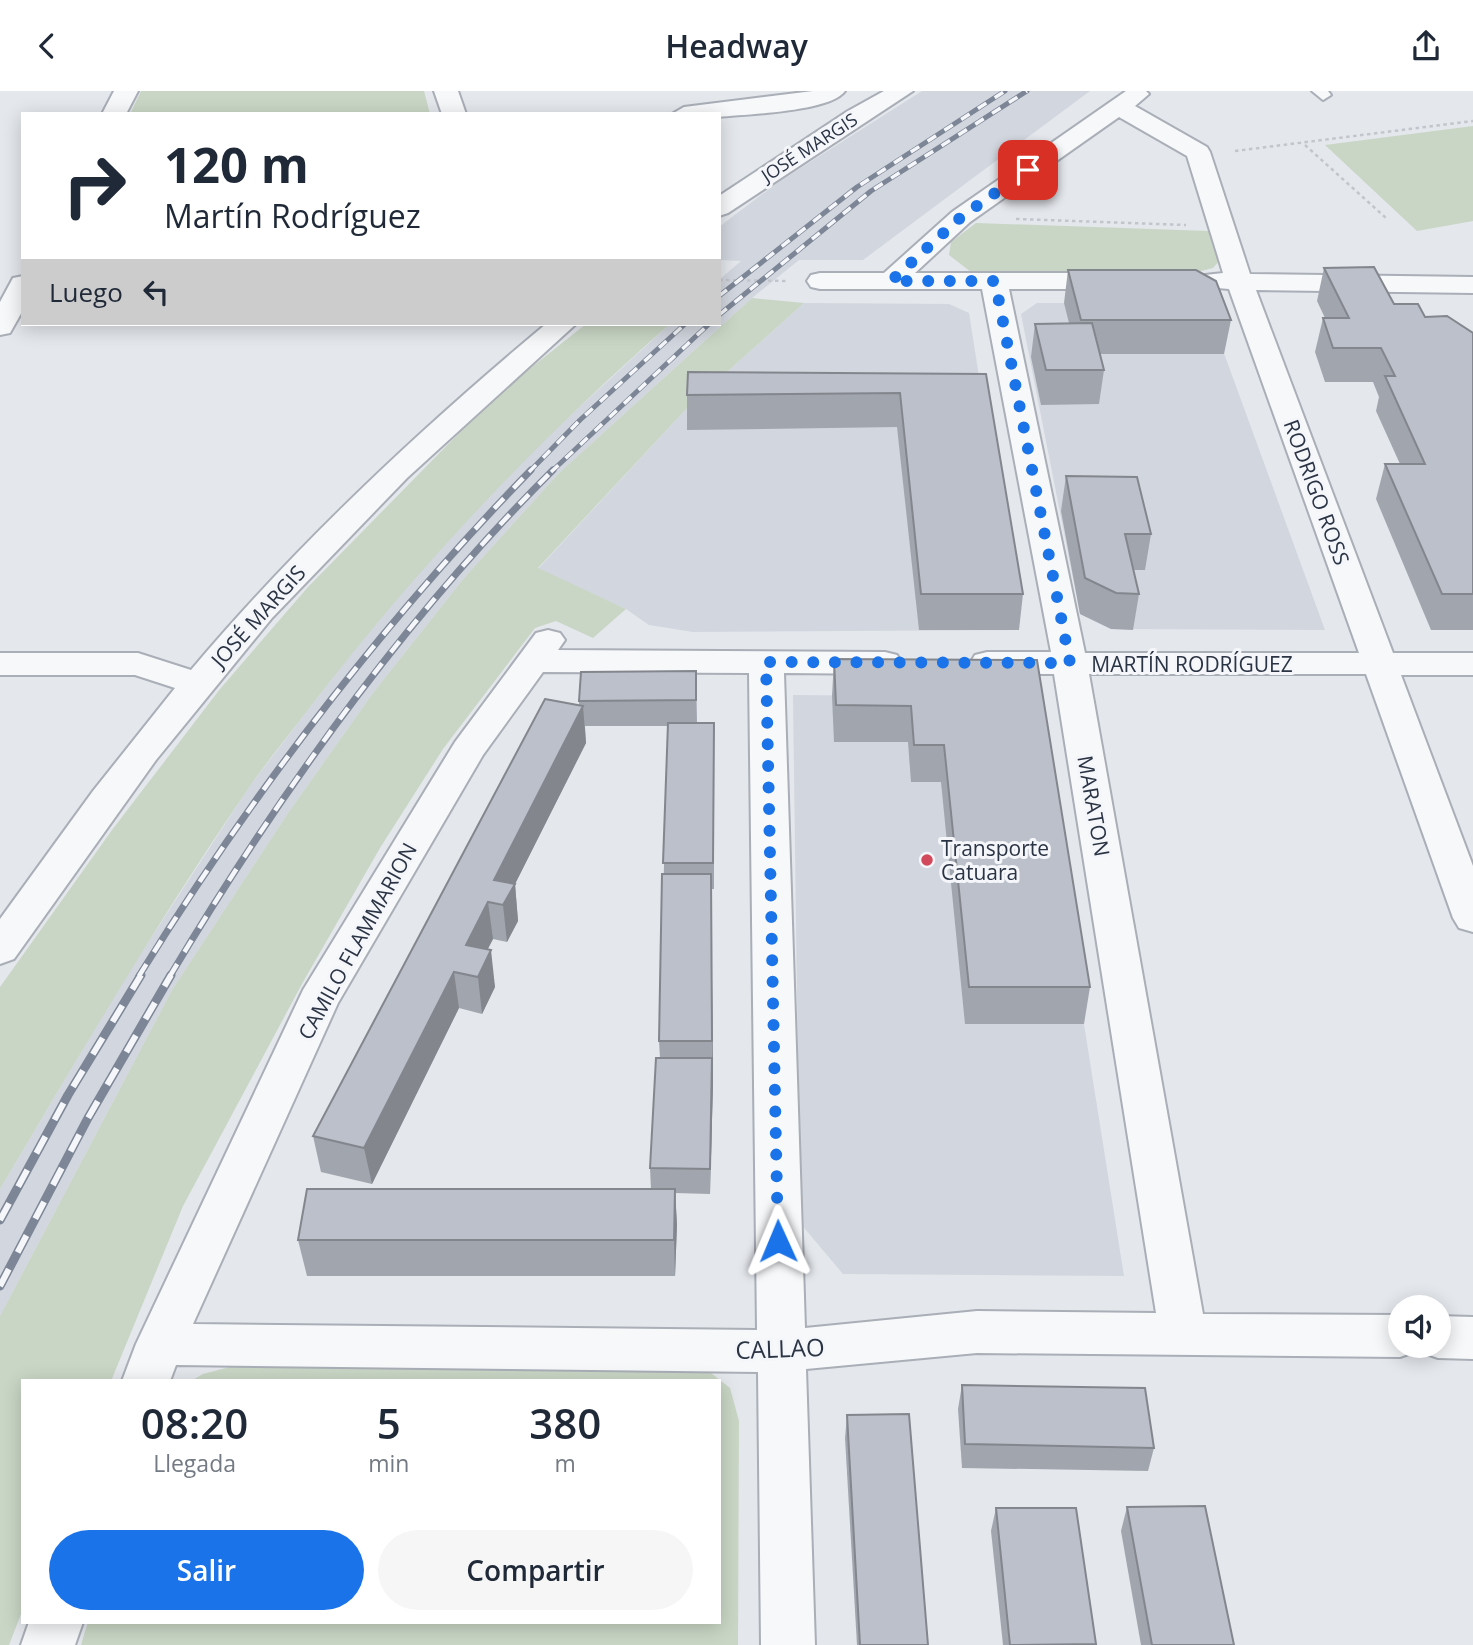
<!DOCTYPE html>
<html lang="es">
<head>
<meta charset="utf-8">
<style>
	:root { --surface:#fff; --page:#f6f6f7; --text:#1f2937; --muted:#747a83; --accent:#1a73e8 }
	body { margin:0; font-family:"Open Sans",sans-serif; background:var(--page); color:var(--text); height:100vh; display:flex; flex-direction:column; font-size:26px; white-space:nowrap }
	* { box-sizing:border-box; margin:0 }
	p { font-size:23px; color:var(--muted) }
	.icon { flex:none; width:38px; height:38px; fill:none; stroke:currentColor; stroke-width:2; stroke-linecap:round; stroke-linejoin:round }
	.map { position:relative; flex:1; overflow:hidden }
	.side { position:absolute; left:21px; top:1288px; width:700px; height:245px; display:flex; flex-direction:column; background:var(--surface); border-radius:0px; box-shadow:0 4px 18px #0003 }
	.side>* { flex:none }
	.hud { position:absolute; left:21px; top:21px; width:700px; height:214px; border-radius:0px; box-shadow:0 4px 18px #0003; background:#fff; color:var(--text); overflow:hidden }
	.buttons { position:absolute; left:1388px; top:1204px; display:grid; gap:14px }
	.buttons a { display:grid; place-items:center; width:63px; height:63px; border-radius:50%; background:var(--surface); box-shadow:0 4px 18px #0003; font-size:35px }
	.pin { position:absolute; display:grid; place-items:center; width:60px; height:60px; color:#fff; margin:-30px; border-radius:14px; box-shadow:0 4px 10px #0006 }
	.me { position:absolute; width:77px; margin:-38px; rotate:359deg; stroke-linejoin:round; filter:drop-shadow(0 0 5px #0008) }
	.turn { display:flex; align-items:center; gap:24px; height:147px; padding:0 28px; font-size:32px }
	.turn .icon { width:91px; height:91px; stroke-width:2.5 }
	.turn b { display:block; font-size:49px; line-height:60px }
	.then { display:flex; align-items:center; height:66px; padding:0 28px; background:#0003; gap:14px; font-size:26px }
	.eta { display:flex; justify-content:space-evenly; align-items:center; height:119px; text-align:center }
	.eta b { font-size:42px; font-weight:600; line-height:49px }
	.button { display:flex; gap:14px; margin-top:auto; padding:14px 28px }
	.button a { flex:1; height:80px; border-radius:42px; background:var(--accent); color:#fff; font-size:28px; font-weight:600; line-height:80px; text-align:center }
	.button a+a { background:var(--page); color:var(--text) }
	header { display:flex; justify-content:space-between; align-items:center; height:91px; padding:0 28px; background:var(--surface); font-size:32px; font-weight:600 }
	.map>svg:first-child { display:block }
	.built { fill:#d2d6de }
	.green { fill:#c9d6c5 }
	.lines { fill:none; stroke-linecap:round; stroke-linejoin:round }
	.service-casing { stroke:#a9aeb7; stroke-width:4 }
	.minor-casing { stroke:#a9aeb7; stroke-width:4 }
	.path { stroke:#c2c5cb; stroke-width:2.5; stroke-dasharray:3.5 3.5; stroke-linecap:butt }
	.service { fill:#f7f8fa; fill-rule:evenodd }
	.minor { fill:#f7f8fa; fill-rule:evenodd }
	.rail-far2-casing { stroke:#7d8696; stroke-width:5 }
	.rail-far1-casing { stroke:#7d8696; stroke-width:7 }
	.rail-casing { stroke:#7d8696; stroke-width:9 }
	.rail-far2 { stroke:#f4f6f9; stroke-width:3.5; stroke-dasharray:10; stroke-linecap:butt }
	.rail-far1 { stroke:#f4f6f9; stroke-width:4.5; stroke-dasharray:14; stroke-linecap:butt }
	.rail { stroke:#f4f6f9; stroke-width:6; stroke-dasharray:19; stroke-linecap:butt }
	.wall { fill:#a1a5ae }
	.shaded-wall { fill:#83868d }
	.building { fill:#bbc0ca; stroke:#83868d; stroke-width:2 }
	.route { stroke:#1a73e8; stroke-width:12; stroke-dasharray:0 21.6 }
	.poi-dot { fill:#d1495b; stroke:#f4f6f9; stroke-width:2.5 }
	.labels { text-anchor:middle; dominant-baseline:central; stroke-width:6; stroke-linejoin:round; paint-order:stroke }
	.far-street-label { font-size:18px; fill:#2b3445; stroke:#f4f6f9 }
	.street-label { font-size:21px; fill:#2b3445; stroke:#f4f6f9 }
	.poi-label { font-size:21px; fill:#2b3445; stroke:#f4f6f9; text-anchor:start }
	.near-street-label { font-size:24px; fill:#2b3445; stroke:#f4f6f9 }
</style>
</head>
<body>
<header><svg class="icon" aria-label="back" viewBox="0 0 24 24"><path d="M15 5l-7 7 7 7"/></svg>Headway<svg class="icon" aria-label="share" viewBox="0 0 24 24"><path d="M12 15V3M7 8l5-5 5 5M5 13v7h14v-7"/></svg></header>
<div class="map">
<svg width="1473" height="1554" viewBox="0 0 1473 1554">
	<rect width="100%" height="100%" fill="#e4e7ec"/>
	<g class="built">
		<path d="M922,0H1090L863,169H799L752,207L559,382L464,487L373,602L288,722L172,899L0,1225V1098L125,887L249,696L347,568L434,463L524,367L670,233H719V189L741,170L719,169V136L777,92Z"/>
		<path d="M804,212L949,213L969,222L1019,539L693,541L649,534L626,518L538,478L689,315Z"/>
		<path d="M1037,212H1190L1210,224L1325,539L1111,538L1080,523L1021,223Z"/>
		<path d="M793,604L1032,606L1124,1185L843,1183L800,1132Z"/>
	</g>
	<g class="green">
		<path d="M141,0H424L430,23H130Z"/>
		<path d="M1473,35V130L1417,140L1325,54Z"/>
		<path d="M976,132L1209,140L1221,168L1213,177L1193,182L971,181L949,164L951,151Z"/>
		<path d="M752,207L804,212L689,315L538,477L626,518L593,547L556,530L535,537L443,658L380,757L303,891L183,1115L111,1290H23V1518L9,1554H0V1225L172,899L288,722L373,602L464,487L559,382Z"/>
		<path d="M586,233H670C538,349 418,475 311,615C290,643 267,670 248,698C159,828 80,963 0,1098V896L112,739L220,598L308,496L463,338L518,287Z"/>
		<path d="M237,1274L706,1278L730,1297L739,1330L738,1554H81L88,1531H719V1290H191L203,1283Z"/>
	</g>
	<g class="lines">
		<g class="service-casing">
			<path id="service" d="M1312,0H1328L1331,4L1323,9Z"/>
		</g>
		<g class="minor-casing">
			<g id="minor">
				<path d="M114,0H138L126,23H102Z"/>
				<path d="M434,0H458L466,23H442Z"/>
				<path d="M813,0H845C830,21 746,23 719,26V23H672L684,16Z"/>
				<path d="M884,0H913L728,122L719,125V105L848,20Z"/>
				<path d="M1126,0H1146L1149,3L1135,15L1207,56L1210,61L1250,183L1473,186V202L1256,199L1393,562H1473V584H1401L1473,775V841L1459,837L1453,827L1366,583H1089L1203,1223L1400,1224V1255H1438V1225L1473,1226V1268L1438,1267L1421,1261L1419,1256L1417,1260L1400,1266L977,1262L806,1278L815,1554H761L758,1281L176,1274L170,1290H122L136,1253L303,899L455,651L536,542L548,539L560,542L565,549L558,559L885,561L897,564L902,572L897,580L885,583L784,582L805,1237L977,1220L1156,1222L1054,583H987L975,580L970,572L975,564L987,561H1051L982,198H820L811,196L807,190L811,184L820,182H884L952,121ZM1119,26L1187,65L1223,182L1205,184L1201,190L1205,196L1229,198L1359,562H1085L1009,198H1119L1128,196L1132,190L1128,184L1119,182H915L970,131ZM543,581L749,582L757,1239L193,1233L338,912L483,664Z"/>
				<path d="M23,185V219L10,242L0,244V211L13,187Z"/>
				<path d="M546,233H576L407,387L272,527L156,669L14,868L0,873V828L93,700L175,597L135,584H0V562H138L191,579C298,452 419,339 546,233Z"/>
				<path d="M29,1531H83L75,1554H21Z"/>
			</g>
		</g>
		<g class="path">
			<path d="M1305,54L1386,127"/>
			<path d="M1235,60L1473,30"/>
			<path d="M1016,128L1186,134"/>
			<path d="M719,189L788,190"/>
		</g>
		<use href="#service" class="service"/>
		<use href="#minor" class="minor"/>
		<g class="rail-far2-casing">
			<g id="rail-far2">
				<path d="M719,205L857,96L1005,0"/>
				<path d="M719,224L871,100L1027,0"/>
				<path d="M529,381L580,329L685,233"/>
				<path d="M551,381L709,233"/>
			</g>
		</g>
		<g class="rail-far1-casing">
			<g id="rail-far1">
				<path d="M139,885C251,704 382,532 531,379"/>
				<path d="M170,885C278,704 403,528 553,379"/>
			</g>
		</g>
		<g class="rail-casing">
			<g id="rail">
				<path d="M0,1129L68,1004L141,884"/>
				<path d="M0,1195L88,1027L171,884"/>
			</g>
		</g>
		<use href="#rail-far2" class="rail-far2"/>
		<use href="#rail-far1" class="rail-far1"/>
		<use href="#rail" class="rail"/>
	</g>
	<g class="wall">
		<path d="M1324,177L1394,213L1425,226L1473,242V539H1431L1376,408L1385,373H1400L1376,320L1379,306L1373,291H1325L1315,261L1323,227H1325L1317,210Z"/>
		<path d="M1068,179L1231,229L1224,263H1100L1104,279L1099,313L1041,314L1031,266L1035,233L1069,232L1064,212Z"/>
		<path d="M986,283L1023,503L1019,539H919L897,336L687,339V304Z"/>
		<path d="M1066,385L1151,443L1145,479H1133L1139,503L1133,539L1111,538L1080,523L1061,420Z"/>
		<path d="M834,568L1037,569L1090,896L1084,933H965L941,691H911L908,651H834L832,605Z"/>
		<path d="M696,580L697,632H714V798H711L713,992L710,1103L675,1102L677,1134L675,1185H307L298,1149L651,1098L650,1077L660,967L659,950L668,635H585L586,652L515,793L518,830L507,851L493,848L487,859L495,896L482,923L459,917L372,1093L321,1081L313,1045L579,614V610Z"/>
		<path d="M962,1294L1154,1357L1148,1380L962,1377L958,1318Z"/>
		<path d="M847,1324L928,1554H857L845,1347Z"/>
		<path d="M1127,1416L1234,1554H1141L1121,1440Z"/>
		<path d="M996,1417L1096,1554H1003L991,1440Z"/>
	</g>
	<g class="shaded-wall">
		<path d="M583,615L586,652L515,793L518,830L507,851L503,814L494,789Z"/>
		<path d="M711,783L713,992L710,1103L712,972Z"/>
		<path d="M488,811L493,848L474,885L466,854Z"/>
		<path d="M491,859L495,896L482,923L478,886Z"/>
		<path d="M454,881L459,917L372,1093L364,1057Z"/>
		<path d="M675,1098L677,1134L675,1185L674,1149Z"/>
	</g>
	<g class="building">
		<path d="M1374,176L1394,213H1418L1425,226L1447,225L1473,242V503H1442L1385,373H1425L1385,285H1395L1381,257H1333L1323,227H1349L1324,177Z"/>
		<path d="M1068,179H1196L1216,190L1231,229H1081Z"/>
		<path d="M1092,232L1104,279H1046L1035,233Z"/>
		<path d="M688,281L986,283L1023,503H921L900,302L687,304Z"/>
		<path d="M1066,385L1137,386L1151,443H1125L1139,503L1116,502L1085,487Z"/>
		<path d="M834,568L1037,569L1090,896H969L944,654H914L911,615L836,614Z"/>
		<path d="M696,580V609L579,610L581,581Z"/>
		<path d="M545,608L583,615L494,789L515,793L503,814L488,811L466,854L491,859L478,886L454,881L364,1057L313,1045Z"/>
		<path d="M668,632H714L713,772H663Z"/>
		<path d="M662,783H711L712,950H659Z"/>
		<path d="M656,967H712L710,1078L650,1077Z"/>
		<path d="M307,1098H675L674,1149H298Z"/>
		<path d="M962,1294L1145,1297L1154,1357L965,1353Z"/>
		<path d="M909,1323L928,1554H860L847,1324Z"/>
		<path d="M1205,1415L1234,1554H1152L1127,1416Z"/>
		<path d="M996,1417H1076L1096,1553L1010,1554Z"/>
	</g>
	<g class="lines">
		<path class="route" d="M778,1150L766,571L1070,572L995,190H891L961,126L1028,79"/>
	</g>
	<circle class="poi-dot" cx="927" cy="769" r="7"/>
	<g class="labels">
		<g class="far-street-label">
			<text transform="translate(809 56) rotate(-33)">JOSÉ MARGIS</text>
		</g>
		<g class="street-label">
			<text transform="translate(1317 401) rotate(70)">RODRIGO ROSS</text>
			<text transform="translate(258 525) rotate(-48)">JOSÉ MARGIS</text>
			<text x="1192" y="573">MARTÍN RODRÍGUEZ</text>
			<text transform="translate(1094 715) rotate(80)">MARATON</text>
			<text transform="translate(357 850) rotate(-61)">CAMILO FLAMMARION</text>
		</g>
		<g class="poi-label">
			<text x="941" y="757">Transporte<tspan x="941" dy="24">Catuara</tspan></text>
		</g>
		<g class="near-street-label">
			<text transform="translate(780 1257) rotate(-2)">CALLAO</text>
		</g>
	</g>
</svg>
<div class="buttons">
<a><svg class="icon" aria-label="sound" viewBox="0 0 24 24"><path d="M4 9h4l5-4v14l-5-4H4zM17 9q2 3 0 6"/></svg></a>
</div>
<div class="pin" style="left:1028px;top:79px;background:#d93025"><svg class="icon" aria-label="arrive" viewBox="0 0 24 24"><path d="M6 21V4h12l-3 4 3 4H6"/></svg></div>
<svg class="me" style="left:778px;top:1150px" viewBox="-20 -20 40 40"><path d="M0-17L14 15 0 8-14 15z" fill="#1a73e8" stroke="#fff" stroke-width="4"/></svg>
<div class="hud">
<div class="turn"><svg class="icon" aria-label="right" viewBox="0 0 24 24"><path d="M7 20v-9h11M14 6l5 5-5 5"/></svg><div><b>120 m</b>Martín Rodríguez</div></div>
<div class="then">Luego<svg class="icon" aria-label="left" viewBox="0 0 24 24"><path d="M17 20v-9H6M10 6l-5 5 5 5"/></svg></div>
</div>
<section class="side">
<div class="eta">
<div><b>08:20</b><p>Llegada</p></div>
<div><b>5</b><p>min</p></div>
<div><b>380</b><p>m</p></div>
</div>
<div class="button"><a>Salir</a><a>Compartir</a></div>
</section>
</div>
</body>
</html>
